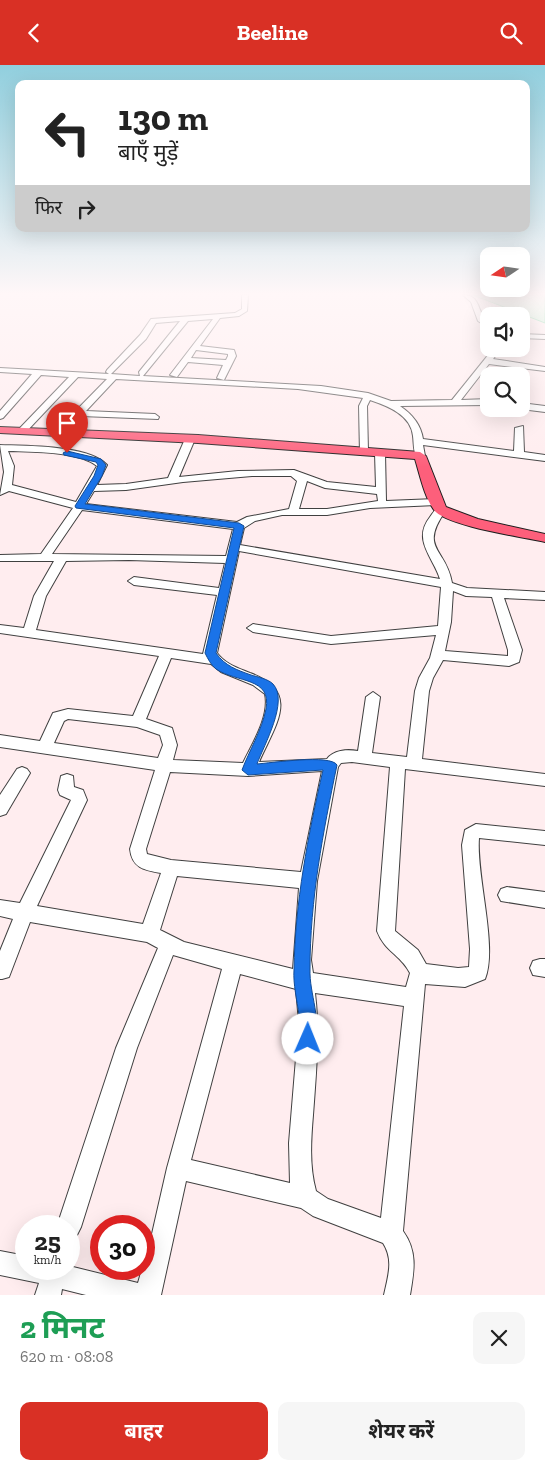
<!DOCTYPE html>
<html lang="hi">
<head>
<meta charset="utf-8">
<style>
	:root { --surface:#fff; --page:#f6f6f6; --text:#222; --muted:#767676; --accent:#d93025 }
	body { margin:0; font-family:"Zilla Slab","Noto Sans Devanagari",serif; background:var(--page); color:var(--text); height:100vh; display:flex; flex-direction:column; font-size:19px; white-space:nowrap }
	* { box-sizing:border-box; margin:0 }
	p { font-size:16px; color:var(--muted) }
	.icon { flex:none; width:28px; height:28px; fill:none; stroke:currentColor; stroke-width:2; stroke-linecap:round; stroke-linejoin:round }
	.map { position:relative; height:1230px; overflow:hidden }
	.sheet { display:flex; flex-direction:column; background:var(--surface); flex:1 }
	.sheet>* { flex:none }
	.guide { position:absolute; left:15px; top:15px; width:515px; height:152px; border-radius:10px; box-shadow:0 5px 20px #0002; background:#fff; color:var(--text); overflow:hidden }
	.needle { width:32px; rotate:257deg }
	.tools { position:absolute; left:480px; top:182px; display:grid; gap:10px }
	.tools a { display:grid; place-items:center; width:50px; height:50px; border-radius:10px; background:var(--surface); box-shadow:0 5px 20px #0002; font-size:25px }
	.speed { position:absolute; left:15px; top:1150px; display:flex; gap:10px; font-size:25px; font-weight:700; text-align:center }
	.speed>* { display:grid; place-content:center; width:65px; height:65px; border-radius:50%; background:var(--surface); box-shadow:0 5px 20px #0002; line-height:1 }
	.speed small { font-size:12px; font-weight:400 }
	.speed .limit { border:8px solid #d22; background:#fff; color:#111 }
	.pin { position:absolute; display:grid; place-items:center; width:42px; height:42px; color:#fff; margin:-51px -21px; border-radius:50% 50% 50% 0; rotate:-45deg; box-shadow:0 0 5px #0007 }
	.pin .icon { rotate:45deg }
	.me { position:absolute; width:55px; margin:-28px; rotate:1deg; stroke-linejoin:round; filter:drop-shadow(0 0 4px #0008) }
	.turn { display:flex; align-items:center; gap:18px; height:105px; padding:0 20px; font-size:22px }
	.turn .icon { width:65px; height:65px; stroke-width:2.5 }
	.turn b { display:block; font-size:35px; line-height:42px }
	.then { display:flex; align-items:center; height:48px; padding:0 20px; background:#0003; gap:10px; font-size:19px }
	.round { display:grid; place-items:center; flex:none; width:52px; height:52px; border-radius:10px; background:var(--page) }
	.overview { display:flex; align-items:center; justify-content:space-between; height:85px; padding:0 20px }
	h1 { font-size:30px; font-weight:700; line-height:38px; color:#1e9e55 }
	.primary-button { display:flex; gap:10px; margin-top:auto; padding:10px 20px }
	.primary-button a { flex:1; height:58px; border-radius:10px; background:var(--accent); color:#fff; font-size:20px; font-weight:700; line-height:58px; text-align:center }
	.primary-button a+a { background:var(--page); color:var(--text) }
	header { display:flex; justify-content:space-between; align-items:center; height:65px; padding:0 20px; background:var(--accent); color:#fff; font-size:22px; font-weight:700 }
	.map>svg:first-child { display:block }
	.water { fill:#b0f8cf; stroke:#34d27d }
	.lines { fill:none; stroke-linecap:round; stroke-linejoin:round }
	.minor-casing { stroke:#404040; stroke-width:2 }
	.major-casing { stroke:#1e1e1e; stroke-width:2 }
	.minor { fill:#fff; fill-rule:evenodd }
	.major { fill:#fd5f7b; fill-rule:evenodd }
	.route { fill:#1a73e8; stroke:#114b97 }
</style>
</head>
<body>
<header><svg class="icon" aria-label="back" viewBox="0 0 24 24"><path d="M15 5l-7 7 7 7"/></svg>Beeline<svg class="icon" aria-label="search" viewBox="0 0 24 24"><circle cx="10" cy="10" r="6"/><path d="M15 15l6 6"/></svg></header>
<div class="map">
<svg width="545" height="1230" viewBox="0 0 545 1230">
	<rect width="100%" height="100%" fill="#ffedef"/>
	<path class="water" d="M473,230H545V258Z"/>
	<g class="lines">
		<g class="minor-casing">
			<g id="minor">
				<path d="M242,230H248L247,246L239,251L220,253L200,281L234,285L236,291L224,315L217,313L223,300L188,297L177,312L170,310L213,254L188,256L143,311L321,321L368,328L391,336L452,335L493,284H501L493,294L545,302V306L489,299L461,335L489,334V340L400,341C412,349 421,360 423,374L514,386L515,363L523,361L524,387L545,390V396L423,380L425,391L417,393C413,386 414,378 413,371C411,350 388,341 370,335L367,341L368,387L360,389L359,341L363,333L298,324L116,314L86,346L155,349L159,352L158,354L81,351L62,370H56V366L107,314L78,312L25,368H19V364L69,312L41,310L3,353L0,354V346L32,309L0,307V303L109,309L106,307L107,305L140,270L151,254L235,248L242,244ZM180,256L139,307L140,311L111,309L146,274L156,258ZM196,285L228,289V291L226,295L191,293Z"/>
				<path d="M463,230C482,230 476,248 489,258V263L478,256L471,237Z"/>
				<path d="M521,269L545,270V274L521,273Z"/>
				<path d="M521,338L545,341V347L521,344Z"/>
				<path d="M190,371L195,374L179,412L238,406L294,405L327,417L376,422L375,388L380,385L385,388L386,436L436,434L441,437L436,440L370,443L327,450H282L255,456L244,463L240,480L440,514C433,492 412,475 430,452C433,448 435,443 441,442L446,445C418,485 446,482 452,518L467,523L545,527V535L504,533L522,585L519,597L509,601L443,595L433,613L429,626L422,694L545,709V721L405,704L395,866L418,885L426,899L458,903L469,902L470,884L462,780L465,765L476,759L545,766V780L479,773C476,811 498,882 485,914L465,922L425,919L403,1166C418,1187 414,1206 410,1230H384C388,1211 394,1195 383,1178L313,1151L301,1143L186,1116L161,1230H86L62,1224L61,1230H35L39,1218L0,1210V1186L26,1191V1204H69V1201L138,1218L142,1204H144L167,1103L222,904L173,890L137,983L81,1162L77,1170L69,1174V1161H57L116,983L158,883L147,877L30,857L9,912L2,914H0V886L13,854L0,851V835L20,838L71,735L60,730L58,725L61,711L67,709L73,711L74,722L83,725L87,735L37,841L143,859L161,808C144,805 132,803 130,784L155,705L0,682V670L40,676L53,648L68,644L133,651L159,591L0,568V560L24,563L34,531L54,496H0V490L41,489L73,443L9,426L0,430L4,407L0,380C26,381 89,380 107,400L97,420L126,419L168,413L185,374ZM8,386C32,387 78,386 97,401L76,437L12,420L14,401ZM252,411H291L297,416L289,444L247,452L237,457L86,439L94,426L126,425L183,417ZM307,416L325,423L377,429L378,436L327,444H299ZM82,445L233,464L226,491L52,489ZM239,486L441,522L438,561L331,571L253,559L247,563L253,567L331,579L436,570L430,593L419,613L415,626L407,692L372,688L380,632L373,627L366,632L358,686C347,684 333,685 327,694L259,697C275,660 302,627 250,608C238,603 225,599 217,588ZM129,495L225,498L219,523L134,512L128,516L134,520L217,530L203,589L36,565L46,531L66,496ZM453,526L466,531L492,532L508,585V591L445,586L451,557ZM171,593L211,599L221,607L253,620L265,629C270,651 252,679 243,698L173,695L177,680L172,663L146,654ZM68,654L137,662L160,670L163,680L158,693L54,678L64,656ZM352,697L390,702L377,866C385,887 400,889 410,908L406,922L313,908L311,895L317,816L338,702L341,698ZM322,706L301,807L171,795L147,789L146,784L170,707L248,711ZM177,811L299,823L293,904L184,877L160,865ZM240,909L296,924L299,957L289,1078L290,1118L191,1095ZM315,928L404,941L381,1153L328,1134L316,1126C309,1101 311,1074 313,1050C316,1009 320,968 315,928Z"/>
				<path d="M22,702L27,704L30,708L6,749L0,751V730L17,704Z"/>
				<path d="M507,822L545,827V843L501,836L498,830L501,824Z"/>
				<path d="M540,894H545V912L533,910L530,903L533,896Z"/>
			</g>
		</g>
		<g class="major-casing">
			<path id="major" d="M0,362L198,370L420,387L426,391L446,442L478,454L545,469V477C523,472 446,461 434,445C424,431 420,410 415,394L198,378L0,368Z"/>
		</g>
		<use href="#minor" class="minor"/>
		<use href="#major" class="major"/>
	</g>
	<linearGradient id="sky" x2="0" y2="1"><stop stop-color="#91cfde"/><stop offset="0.57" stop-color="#fff7f8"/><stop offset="1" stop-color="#fff7f8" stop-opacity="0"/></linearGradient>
	<rect width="545" height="402" fill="url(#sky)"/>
	<path class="route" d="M67,386L101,394L106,400L102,411L85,439L239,458L244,461L216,588C225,601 237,605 251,610C258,612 268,614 273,619C289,636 264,680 257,699C270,698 331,689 337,700C323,767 310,835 310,904C309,929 323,956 313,980L308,982L302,980C298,970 301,960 299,950C297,935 293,919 294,905C295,837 308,771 323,705L248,710L242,705C249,686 262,665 266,644C272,612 237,618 216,604C211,600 208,594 205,588L234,463L76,443L75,441L94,411L98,400L96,397L64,390L63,388Z"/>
</svg>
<div class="tools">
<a><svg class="needle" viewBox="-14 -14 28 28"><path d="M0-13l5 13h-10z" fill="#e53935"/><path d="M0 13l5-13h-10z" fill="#767676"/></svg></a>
<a><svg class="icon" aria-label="sound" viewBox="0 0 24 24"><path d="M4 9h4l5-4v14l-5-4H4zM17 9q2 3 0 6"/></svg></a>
<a><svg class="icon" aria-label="search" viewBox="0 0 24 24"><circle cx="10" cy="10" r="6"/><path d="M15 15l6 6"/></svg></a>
</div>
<div class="speed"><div>25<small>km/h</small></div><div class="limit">30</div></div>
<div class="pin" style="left:67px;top:388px;background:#d93025"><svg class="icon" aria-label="arrive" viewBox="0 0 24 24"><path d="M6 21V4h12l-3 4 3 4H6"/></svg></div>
<svg class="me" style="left:308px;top:974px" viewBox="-20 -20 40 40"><circle r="19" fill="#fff"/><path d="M0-13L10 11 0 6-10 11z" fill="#1a73e8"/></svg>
<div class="guide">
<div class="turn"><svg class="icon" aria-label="left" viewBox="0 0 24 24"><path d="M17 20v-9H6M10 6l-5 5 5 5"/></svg><div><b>130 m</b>बाएँ मुड़ें</div></div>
<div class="then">फिर<svg class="icon" aria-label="right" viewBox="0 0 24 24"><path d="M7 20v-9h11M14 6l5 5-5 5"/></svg></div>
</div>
</div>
<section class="sheet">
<div class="overview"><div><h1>2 मिनट</h1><p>620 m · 08:08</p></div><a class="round"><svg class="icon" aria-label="close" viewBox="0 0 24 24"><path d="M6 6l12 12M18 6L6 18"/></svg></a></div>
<div class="primary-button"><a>बाहर</a><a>शेयर करें</a></div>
</section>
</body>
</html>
